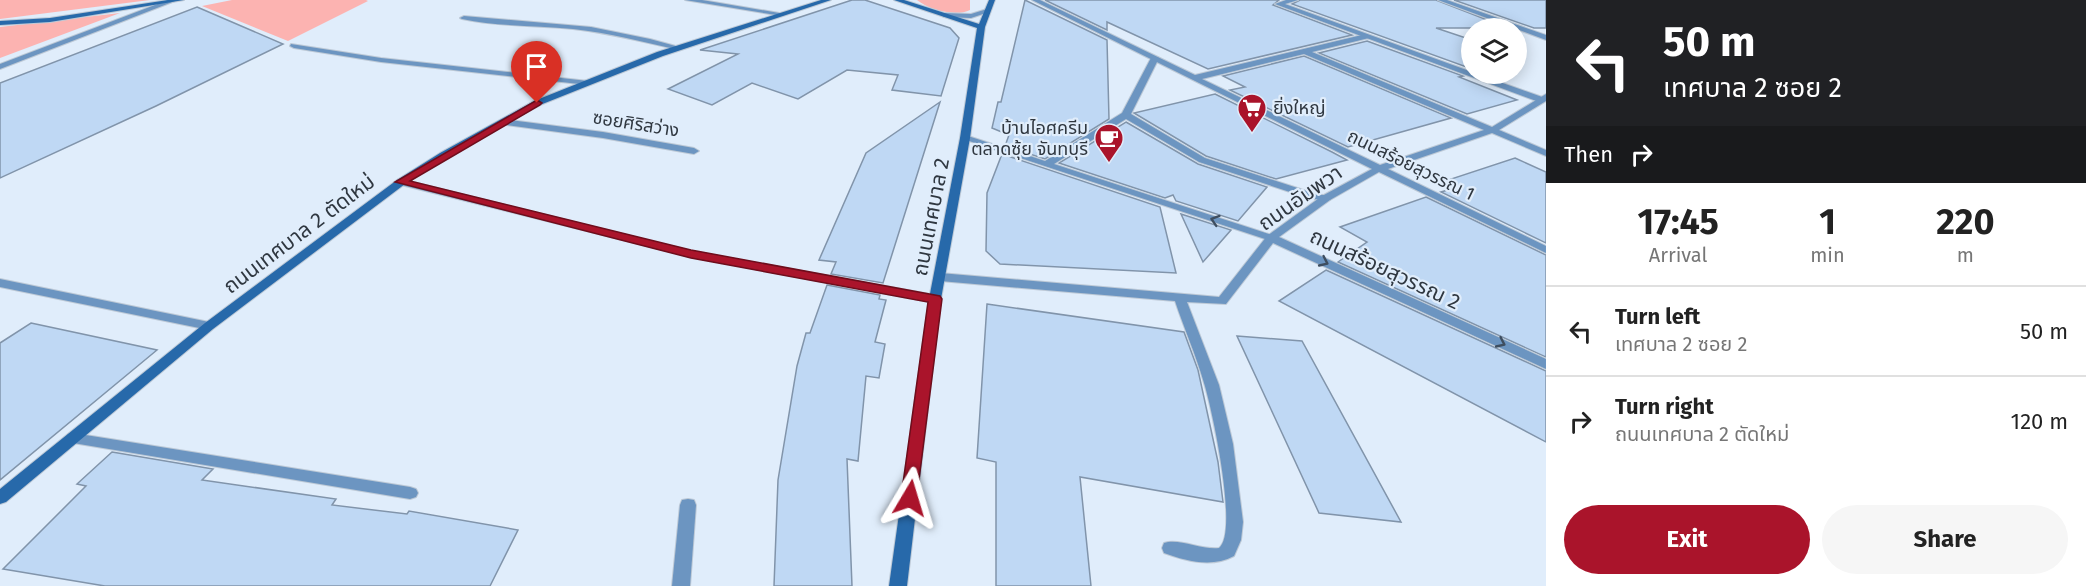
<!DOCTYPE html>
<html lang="en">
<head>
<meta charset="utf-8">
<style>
	:root { --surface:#fff; --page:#f6f6f6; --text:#222; --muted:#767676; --line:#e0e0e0; --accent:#aa142b }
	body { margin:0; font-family:"Fira Sans","Noto Sans Thai",sans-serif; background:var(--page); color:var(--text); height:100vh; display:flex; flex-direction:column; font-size:22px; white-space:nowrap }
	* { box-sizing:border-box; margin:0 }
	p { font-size:20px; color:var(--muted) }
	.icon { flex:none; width:33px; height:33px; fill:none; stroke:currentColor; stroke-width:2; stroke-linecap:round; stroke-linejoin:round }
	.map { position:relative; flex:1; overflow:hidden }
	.drawer { display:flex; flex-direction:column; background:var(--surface); width:540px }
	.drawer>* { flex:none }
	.top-card { background:#202124; color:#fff; overflow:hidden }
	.tools { position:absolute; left:1461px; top:18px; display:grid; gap:12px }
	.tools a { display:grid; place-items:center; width:66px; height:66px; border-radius:50%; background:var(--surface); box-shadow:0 3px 15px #0003; font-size:30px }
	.pin { position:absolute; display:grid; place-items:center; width:51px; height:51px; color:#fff; margin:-62px -26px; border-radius:50% 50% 50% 0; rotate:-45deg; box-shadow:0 0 6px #0007 }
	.pin .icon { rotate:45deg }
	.me { position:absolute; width:66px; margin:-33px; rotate:7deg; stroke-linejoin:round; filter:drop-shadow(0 0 4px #0008) }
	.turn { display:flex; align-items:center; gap:21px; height:126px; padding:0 18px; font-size:27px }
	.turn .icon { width:78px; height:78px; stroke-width:2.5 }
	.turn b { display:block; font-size:42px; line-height:51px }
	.then { display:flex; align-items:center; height:57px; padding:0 18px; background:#0003; gap:12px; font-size:22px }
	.eta { display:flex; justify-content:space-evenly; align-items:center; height:102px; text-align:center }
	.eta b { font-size:36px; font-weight:700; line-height:42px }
	.button { display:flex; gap:12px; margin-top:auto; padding:12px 18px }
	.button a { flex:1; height:69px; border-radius:36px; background:var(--accent); color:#fff; font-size:24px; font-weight:700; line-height:69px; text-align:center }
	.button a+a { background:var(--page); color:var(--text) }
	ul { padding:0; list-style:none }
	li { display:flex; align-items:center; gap:18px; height:90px; padding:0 18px; border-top:2px solid var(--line) }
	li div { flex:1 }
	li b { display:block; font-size:22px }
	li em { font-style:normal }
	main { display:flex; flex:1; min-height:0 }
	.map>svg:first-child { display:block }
	.green { fill:#fcb3b1 }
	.building { fill:#bfd8f4; stroke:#8194aa; stroke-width:1.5 }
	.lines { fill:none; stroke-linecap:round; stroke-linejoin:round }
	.lane-casing { stroke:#bdc9d6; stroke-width:2 }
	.street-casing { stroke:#bdc9d6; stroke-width:2 }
	.secondary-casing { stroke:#bdc9d6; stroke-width:2 }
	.lane { fill:#6c95c1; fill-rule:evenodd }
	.street { fill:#6c95c1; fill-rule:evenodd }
	.secondary { fill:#2769aa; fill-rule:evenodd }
	.oneway { stroke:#3e4e60 }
	.route { fill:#aa142b; stroke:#6e0d1c; stroke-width:1.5 }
	.labels { text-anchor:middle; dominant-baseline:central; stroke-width:4.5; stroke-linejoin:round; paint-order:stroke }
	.far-poi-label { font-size:18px; fill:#2f3740; stroke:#e0edfb; text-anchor:start }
	.far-street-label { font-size:18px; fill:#2f3740; stroke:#e0edfb }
	.street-label { font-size:21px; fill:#2f3740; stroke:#e0edfb }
</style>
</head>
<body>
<main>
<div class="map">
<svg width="1546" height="586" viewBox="0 0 1546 586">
	<rect width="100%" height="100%" fill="#e0edfb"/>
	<g class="green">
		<path d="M0,0H150L0,19Z"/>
		<path d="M232,0H366L368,1L288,41L202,6Z"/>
		<path d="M917,0H970V10C956,17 929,10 917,0Z"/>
		<path d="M120,13L0,58V27Z"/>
	</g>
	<g class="building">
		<path d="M852,0H865L950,28L959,38L941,96L892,90L898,75L847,70L798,99L752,83L712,105L668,89L738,54L700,50Z"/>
		<path d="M1025,0L1107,40L1109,119L1045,159L1005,146L1009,135L992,128L998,102H1001Z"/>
		<path d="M1045,0H1279L1273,5L1352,35L1208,69L1107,22V30Z"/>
		<path d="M1300,0H1436L1508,28H1436L1472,40V69L1292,4Z"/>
		<path d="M1454,0H1546V28H1534Z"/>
		<path d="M197,7L283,44L156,106L0,178V83Z"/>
		<path d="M1367,41L1463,76L1459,77L1517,100L1467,114L1319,53Z"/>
		<path d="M1304,56L1451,118L1348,147L1230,90L1245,87L1223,76Z"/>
		<path d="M1215,94L1332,152L1347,160L1276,179L1206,156L1134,113Z"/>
		<path d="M940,102L883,283L831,274L836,262L819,260L866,153Z"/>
		<path d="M1126,122L1198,164L1267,187L1238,221L1176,201L1173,195L1165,198L1059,163Z"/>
		<path d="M1002,154L1160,207L1176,273L1000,264L986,251L987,193Z"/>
		<path d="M1515,158L1546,172V243L1441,192L1458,187L1445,181Z"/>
		<path d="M1426,197L1546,255V357L1338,262L1367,242L1340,227Z"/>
		<path d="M1181,214L1231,230L1203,262Z"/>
		<path d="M1326,270L1546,371V442L1279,301Z"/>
		<path d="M827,285L880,295L879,299L886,300L875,342L885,344L879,378L866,376L858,461L847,459L852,586H774L778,480L797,366L806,333H810Z"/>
		<path d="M987,304L1184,332L1198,370L1218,462L1223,502L1080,477L1091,586H996V462L977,458Z"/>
		<path d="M31,323L157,350L0,480V343Z"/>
		<path d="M1237,336L1302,341L1401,522L1319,513Z"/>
		<path d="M112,452L213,469L202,480L336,499L332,505L407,514L409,511L518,530L490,586H105L3,569L86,486L77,484Z"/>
	</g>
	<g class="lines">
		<g class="lane-casing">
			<g id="lane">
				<path d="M1286,0H1298L1285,4L1472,72V74H1477L1545,98L1546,100L1539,102L1275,4Z"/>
				<path d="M1438,0H1447L1546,35V40Z"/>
				<path d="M1152,56L1159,58L1131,114L1205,158L1316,194L1330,196L1331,198L1330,200L1311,199L1199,162L1126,119L1054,164L1275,236L1277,238L1275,240L1271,241L960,138L962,136H968L1045,161L1122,113Z"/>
				<path d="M401,179L691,251L935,295L941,299L935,303L691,257L397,184V180Z"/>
			</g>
		</g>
		<g class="street-casing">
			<g id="street">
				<path d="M168,0L175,1L0,69V64Z"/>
				<path d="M685,0H702L785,14L782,16Z"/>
				<path d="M1032,0H1040L1195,75L1366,34L1370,36L1369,38L1312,52L1492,127L1546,94V101L1499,130L1546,150V156L1492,133L1388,169L1546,246V253L1379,172L1330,200L1279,237L1546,359V369L1273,243L1226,304L1187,302L1219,385L1233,444L1243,522L1241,540L1234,556C1212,568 1186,561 1164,553L1162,548L1164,543C1179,538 1201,550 1219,548C1239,533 1212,408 1204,383C1196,355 1184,328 1175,301L940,281L934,277L940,273L1219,297L1267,236L1322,196L1372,169ZM1304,54L1484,130L1380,165L1202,79Z"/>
				<path d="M987,9L989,10V12L971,18L944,17L941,15L944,13L971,14Z"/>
				<path d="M464,16L591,27L650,39L683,48L679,50C644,42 609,33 573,29C536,25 498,27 462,19L460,18Z"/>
				<path d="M291,44L381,58L588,81L592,83L588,85L381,62L294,48L290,46Z"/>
				<path d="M502,119L603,132L694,148L699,151L694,154L603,138L499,124L498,122Z"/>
				<path d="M0,279L209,322L215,326L209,330L0,287Z"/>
				<path d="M73,433L410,487L416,489L418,493L416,497L410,499L73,443L68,442L66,438L68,434Z"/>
				<path d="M688,499L694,500L696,505L690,586H672L680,505L682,500Z"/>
			</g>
		</g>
		<g class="secondary-casing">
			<g id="secondary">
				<path d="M168,0H184L50,22L0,25V21L50,18Z"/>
				<path d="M821,0H831L663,56L540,105L446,157L405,184L213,329L6,502L0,504V489L205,323L397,180L440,153L534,101L657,52Z"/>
				<path d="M894,0H904L979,24L989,0H995L985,27L970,138L941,299L907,586H889L929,299L960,138L977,28Z"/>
			</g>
		</g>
		<use href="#lane" class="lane"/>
		<use href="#street" class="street"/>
		<use href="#secondary" class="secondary"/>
	</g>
	<defs><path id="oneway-chevron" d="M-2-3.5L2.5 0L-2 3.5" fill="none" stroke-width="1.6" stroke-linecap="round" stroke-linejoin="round" transform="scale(1.5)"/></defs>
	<g class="oneway">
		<use href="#oneway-chevron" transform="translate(1215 220) rotate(-162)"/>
		<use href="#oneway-chevron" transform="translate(1324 262) rotate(25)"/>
		<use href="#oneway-chevron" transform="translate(1501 343) rotate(25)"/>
	</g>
	<path class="route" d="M537,100L542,103L540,105L410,181L691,250L940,296L942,299L916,503L910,505L903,503L901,498L928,302L691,258L395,182Z"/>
	<defs>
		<g id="supermarket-pin" transform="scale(1.5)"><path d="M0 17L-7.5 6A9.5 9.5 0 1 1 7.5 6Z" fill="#aa142b" stroke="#e0edfb"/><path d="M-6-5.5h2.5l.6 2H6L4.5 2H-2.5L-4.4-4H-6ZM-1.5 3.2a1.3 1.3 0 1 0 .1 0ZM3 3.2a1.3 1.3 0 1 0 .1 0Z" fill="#fff"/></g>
		<g id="cafe-pin" transform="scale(1.5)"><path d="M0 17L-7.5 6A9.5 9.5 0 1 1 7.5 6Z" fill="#aa142b" stroke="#e0edfb"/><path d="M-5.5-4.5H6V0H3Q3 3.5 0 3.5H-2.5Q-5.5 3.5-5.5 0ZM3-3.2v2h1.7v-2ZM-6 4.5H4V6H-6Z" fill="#fff"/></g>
	</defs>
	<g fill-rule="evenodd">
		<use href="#supermarket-pin" x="1252" y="108"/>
		<use href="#cafe-pin" x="1109" y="138"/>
	</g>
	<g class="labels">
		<g class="far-poi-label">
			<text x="1273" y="108">ยิ่งใหญ่</text>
			<text x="1088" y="128" text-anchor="end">บ้านไอศครีม<tspan x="1088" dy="21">ตลาดซุ้ย จันทบุรี</tspan></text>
		</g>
		<g class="far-street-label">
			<text transform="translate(636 124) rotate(9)">ซอยศิริสว่าง</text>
			<text transform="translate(1411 165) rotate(26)">ถนนสร้อยสุวรรณ 1</text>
		</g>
		<g class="street-label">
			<text transform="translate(1300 198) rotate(-35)">ถนนอัมพวา</text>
			<text transform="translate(931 217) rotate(-79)">ถนนเทศบาล 2</text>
			<text transform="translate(299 234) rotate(-37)">ถนนเทศบาล 2 ตัดใหม่</text>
			<text transform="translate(1385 269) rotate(25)">ถนนสร้อยสุวรรณ 2</text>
		</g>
	</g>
</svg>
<div class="tools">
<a><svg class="icon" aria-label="layers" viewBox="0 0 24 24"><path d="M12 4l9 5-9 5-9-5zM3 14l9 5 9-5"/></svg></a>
</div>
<div class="pin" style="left:537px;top:103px;background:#d93025"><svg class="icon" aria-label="arrive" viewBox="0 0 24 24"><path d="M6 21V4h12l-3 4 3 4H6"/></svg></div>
<svg class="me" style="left:910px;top:498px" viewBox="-20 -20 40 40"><path d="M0-17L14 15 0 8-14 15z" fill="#aa142b" stroke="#fff" stroke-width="4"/></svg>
</div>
<section class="drawer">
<div class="top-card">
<div class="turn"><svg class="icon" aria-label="left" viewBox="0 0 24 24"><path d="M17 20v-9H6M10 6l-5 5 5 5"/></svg><div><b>50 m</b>เทศบาล 2 ซอย 2</div></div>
<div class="then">Then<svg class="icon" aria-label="right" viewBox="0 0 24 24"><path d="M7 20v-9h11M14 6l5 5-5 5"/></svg></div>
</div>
<div class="eta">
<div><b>17:45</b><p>Arrival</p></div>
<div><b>1</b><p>min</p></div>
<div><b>220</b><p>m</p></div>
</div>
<ul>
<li><svg class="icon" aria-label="left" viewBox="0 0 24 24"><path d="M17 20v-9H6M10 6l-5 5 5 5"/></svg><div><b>Turn left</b><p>เทศบาล 2 ซอย 2</p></div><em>50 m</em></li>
<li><svg class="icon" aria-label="right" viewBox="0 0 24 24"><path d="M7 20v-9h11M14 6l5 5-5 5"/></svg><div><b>Turn right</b><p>ถนนเทศบาล 2 ตัดใหม่</p></div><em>120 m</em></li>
</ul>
<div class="button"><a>Exit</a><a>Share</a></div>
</section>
</main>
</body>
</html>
